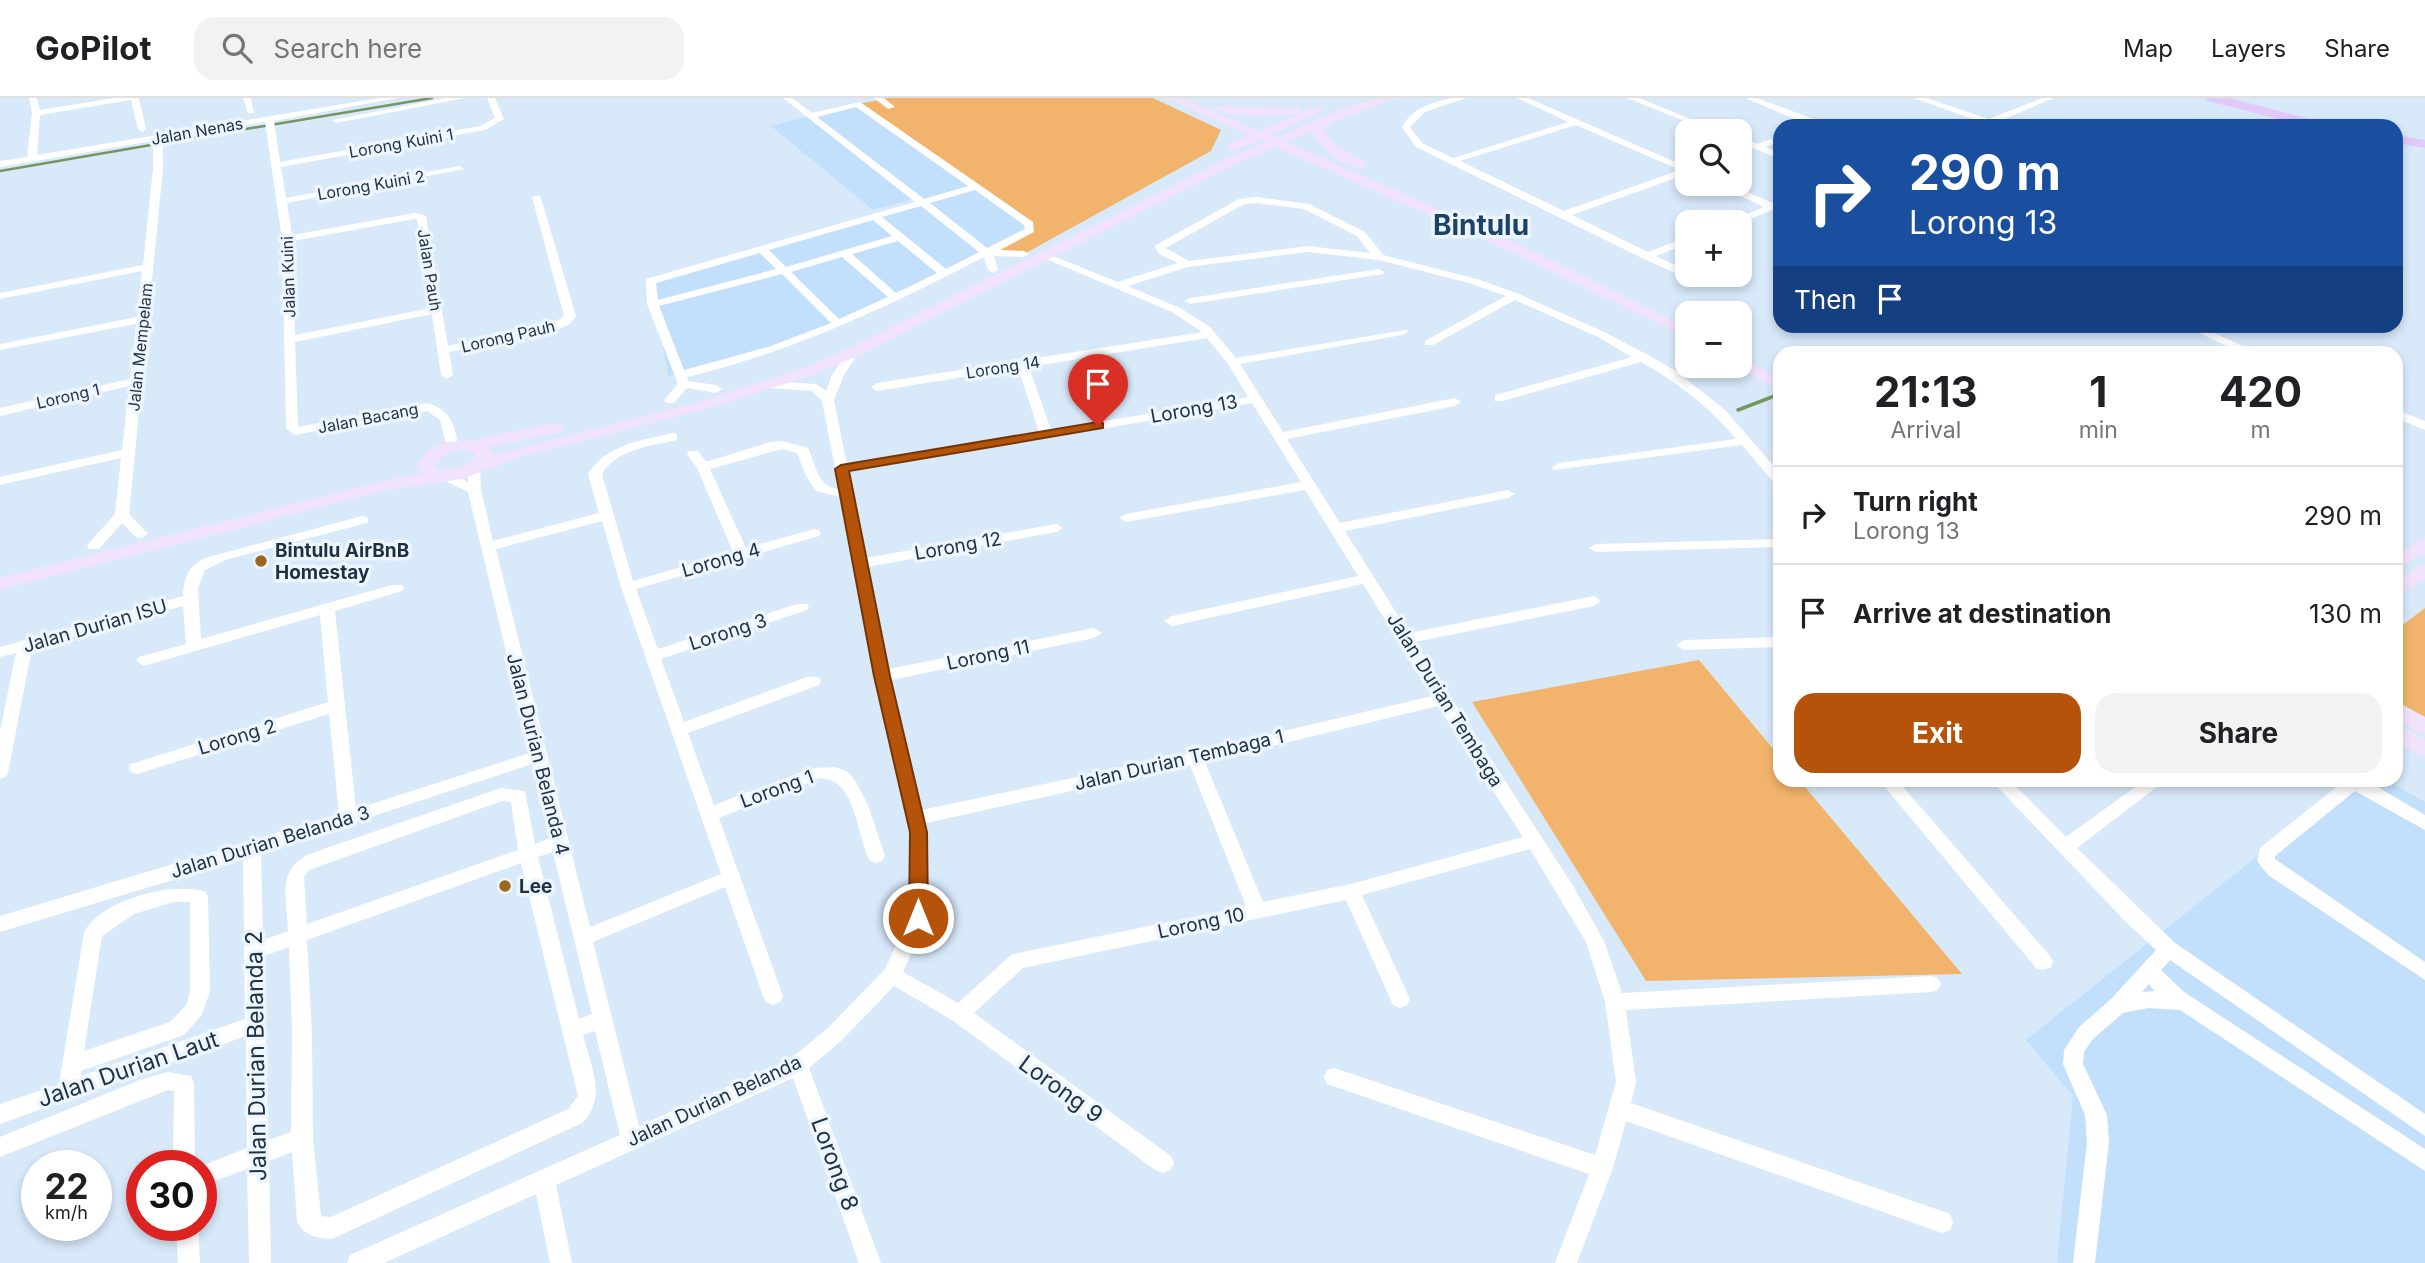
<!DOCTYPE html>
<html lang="en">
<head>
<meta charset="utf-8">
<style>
	:root { --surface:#fff; --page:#f2f2f2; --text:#202124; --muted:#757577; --line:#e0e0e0; --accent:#b45309 }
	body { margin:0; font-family:Inter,sans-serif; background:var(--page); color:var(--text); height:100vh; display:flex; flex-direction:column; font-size:26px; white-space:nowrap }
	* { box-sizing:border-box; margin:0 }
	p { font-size:23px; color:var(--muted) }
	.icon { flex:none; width:38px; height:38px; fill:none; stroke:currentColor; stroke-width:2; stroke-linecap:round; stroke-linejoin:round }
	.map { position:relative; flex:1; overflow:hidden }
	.sheet { position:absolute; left:1773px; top:248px; width:630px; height:441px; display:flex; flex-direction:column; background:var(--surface); border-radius:21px; box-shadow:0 4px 10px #0003 }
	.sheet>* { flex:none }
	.guide { position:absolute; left:1773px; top:21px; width:630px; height:214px; border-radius:21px; box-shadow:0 4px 10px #0003; background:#1a4fa0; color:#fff; overflow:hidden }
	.tools { position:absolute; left:1675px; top:21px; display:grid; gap:14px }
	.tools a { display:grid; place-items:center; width:77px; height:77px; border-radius:14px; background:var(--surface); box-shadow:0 4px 10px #0003; font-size:35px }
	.speed { position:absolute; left:21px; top:1052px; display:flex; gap:14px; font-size:35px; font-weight:700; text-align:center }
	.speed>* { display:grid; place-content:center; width:91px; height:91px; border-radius:50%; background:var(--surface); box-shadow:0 4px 10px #0003; line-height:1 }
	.speed small { font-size:18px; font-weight:400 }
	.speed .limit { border:10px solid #d22; background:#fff; color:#111 }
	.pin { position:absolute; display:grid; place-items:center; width:60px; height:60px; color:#fff; margin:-72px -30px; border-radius:50% 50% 50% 0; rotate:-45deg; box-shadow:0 0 7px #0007 }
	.pin .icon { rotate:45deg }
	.me { position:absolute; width:77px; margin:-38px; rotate:0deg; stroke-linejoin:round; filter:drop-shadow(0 0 5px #0008) }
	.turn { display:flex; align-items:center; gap:24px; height:147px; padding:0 21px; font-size:32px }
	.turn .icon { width:91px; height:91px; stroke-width:2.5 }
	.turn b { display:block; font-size:49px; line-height:60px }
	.then { display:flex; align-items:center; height:66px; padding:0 21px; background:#0003; gap:14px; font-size:26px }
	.eta { display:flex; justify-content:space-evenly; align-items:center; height:119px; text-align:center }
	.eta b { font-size:42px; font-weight:700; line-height:49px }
	.action { display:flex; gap:14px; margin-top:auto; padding:14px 21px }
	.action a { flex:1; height:80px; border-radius:21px; background:var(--accent); color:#fff; font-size:28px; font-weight:700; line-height:80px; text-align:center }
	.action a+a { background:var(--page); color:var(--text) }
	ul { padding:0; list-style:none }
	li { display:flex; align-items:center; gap:21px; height:98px; padding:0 21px; border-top:2px solid var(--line) }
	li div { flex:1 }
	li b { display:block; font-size:26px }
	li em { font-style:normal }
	header { display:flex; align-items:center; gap:42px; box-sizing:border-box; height:98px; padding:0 35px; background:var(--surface); border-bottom:2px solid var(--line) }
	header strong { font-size:33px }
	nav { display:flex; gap:38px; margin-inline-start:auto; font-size:24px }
	.search { width:490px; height:63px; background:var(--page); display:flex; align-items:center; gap:18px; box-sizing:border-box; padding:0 24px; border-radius:21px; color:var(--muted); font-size:26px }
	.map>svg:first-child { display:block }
	.built { fill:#c2dffc }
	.green { fill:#f2b46d }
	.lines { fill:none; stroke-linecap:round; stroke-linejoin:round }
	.stream-far1 { stroke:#769661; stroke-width:2.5 }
	.stream { stroke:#769661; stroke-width:3.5 }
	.street { fill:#fff; fill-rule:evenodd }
	.secondary { fill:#f1e3fc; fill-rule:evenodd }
	.primary { fill:#e3c8fa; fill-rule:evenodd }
	.route { fill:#b45309; stroke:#753606; stroke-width:2 }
	.poi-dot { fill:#9b661e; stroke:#edf5fe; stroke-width:2.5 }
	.labels { text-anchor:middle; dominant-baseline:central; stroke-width:7; stroke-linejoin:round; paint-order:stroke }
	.far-street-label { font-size:16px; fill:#1f3040; stroke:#edf5fe }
	.street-label { font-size:19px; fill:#1f3040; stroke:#edf5fe }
	.poi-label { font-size:19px; font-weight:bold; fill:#1f3040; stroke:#edf5fe; text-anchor:start }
	.near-street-label { font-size:23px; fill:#1f3040; stroke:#edf5fe }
	.far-town-label { font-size:28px; font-weight:bold; fill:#1c4265; stroke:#edf5fe }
</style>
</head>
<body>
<header>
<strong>GoPilot</strong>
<div class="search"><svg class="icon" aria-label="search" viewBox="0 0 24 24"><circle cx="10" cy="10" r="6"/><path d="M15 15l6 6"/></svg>Search here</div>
<nav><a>Map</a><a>Layers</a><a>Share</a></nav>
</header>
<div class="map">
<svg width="2425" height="1165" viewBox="0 0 2425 1165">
	<rect width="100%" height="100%" fill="#d8e9fa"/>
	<g class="built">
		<path d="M857,6L1030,129L844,226L743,262L668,278L652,181L922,105L916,100L873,112L771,28Z"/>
		<path d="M2352,683H2388L2425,704V1165H2057L2073,998L2026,942Z"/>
	</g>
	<g class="green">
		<path d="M878,0H1153L1221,32L1211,53L1024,156L986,154L1030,129L857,6L880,2Z"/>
		<path d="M2425,510V619L2396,603V532Z"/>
		<path d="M1699,562L1780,659V682L1800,683L1962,876L1646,883L1472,604Z"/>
	</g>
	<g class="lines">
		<g class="stream-far1">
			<path d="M168,44L432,0"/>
			<path d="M0,73L151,47"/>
		</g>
		<path class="stream" d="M1738,312L1780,296"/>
		<g class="street">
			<path d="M29,0H37L40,12L114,0H139L146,31L142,34L138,31L131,2L40,17L37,57L379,0H398L274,23L280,64L480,28L495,20L487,0H495L504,21L485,32L281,69L286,100L459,68L464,71L287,105L292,137L415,115L426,118L448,248L552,226L564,218L532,99L540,97L576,218L570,226L559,231L449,254L453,277L447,281L441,277L432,216L295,244L298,329L427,305C450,311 455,326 458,348L457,351H447L440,322L427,313L295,337L286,331L282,141L265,24L163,41V70L129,416L148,436L141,440L136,439L122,425L99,451H89L87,448L89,445L115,416L121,360L0,387V379L122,352L129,288L0,318V310L130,281L136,226L0,252V246L137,219L142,173L0,201V195L143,167L153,70V43L0,69V63L27,59L32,15ZM415,121L417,122L431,210L295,237L292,143Z"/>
			<path d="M243,0H251L254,15H248Z"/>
			<path d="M446,0H465L336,25L332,22Z"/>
			<path d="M783,0H792L812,15L860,4L1033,124L1034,134L1000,152L1024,153L1029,156L1024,159L994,158L998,172L993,175L988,172L984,159C886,210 794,253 687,279L688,283L716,287L722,291L716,295L687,290L674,305H666L664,302L678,286L647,206L646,181L915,104ZM856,9L968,88L924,101L817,19ZM975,92L1024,127L1025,131L987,150L930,105ZM921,108L979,154L946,171L882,119ZM873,122L892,138L786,169L769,152ZM898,143L937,175L896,195L852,156ZM760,155L776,171L658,202L656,185ZM842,159L888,199L839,221L791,174ZM782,176L831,225L768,249L684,272L659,208Z"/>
			<path d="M874,0H884L895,9L888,11Z"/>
			<path d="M1452,0H1466L1425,14L1410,29L1422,45L1453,60L1568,24L1517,0H1528L1687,69V76L1572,117L1648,154L1687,139V146L1656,158L1683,171V175H1675L1642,160L1416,49L1402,29C1413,9 1431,5 1452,0ZM1576,27L1680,72L1564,113L1460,63Z"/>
			<path d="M1627,0H1639L1720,33H1709Z"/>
			<path d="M1745,0H1757L1816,22L1819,28H1811Z"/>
			<path d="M1914,0H1926L1989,21L2042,0H2054L1988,28H1976L1981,24Z"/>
			<path d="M1780,38V44L1765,49L1780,55V61L1740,45V39L1757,46Z"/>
			<path d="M1715,86H1728L1773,105H1780V109L1740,125L1728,124L1764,109Z"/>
			<path d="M1256,99L1309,106L1365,134L1383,157L1477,181L1519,196L1604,234L1648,257L1676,273L1725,312L1780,375V387L1775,386L1742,347L1554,372L1552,369L1559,365L1736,341C1709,309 1677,284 1641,264L1503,303H1495V297L1632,259L1596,238L1515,202L1433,247H1425V243L1506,198L1469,185L1379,162L1308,154L1188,169L1128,188L1180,210L1210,229L1236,260L1406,232L1408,234L1402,237L1240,266L1283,334L1455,300L1461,304L1455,308L1287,341L1340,425L1508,392L1515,396L1508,400L1345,433L1409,535L1594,498L1601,503L1594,508L1415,544L1572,786L1604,843L1622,895L1931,878L1938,880L1941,886L1938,892L1931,894L1626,912L1636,984L1631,1005L1942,1113L1950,1116L1953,1124L1950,1132L1942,1135L1626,1023L1613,1070L1577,1165H1555L1589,1076L1327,986L1324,979L1327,972L1334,970L1595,1057L1616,984L1605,904L1586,844L1530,751L1362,797L1410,901L1407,907L1400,910L1393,907L1346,802L1023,870L974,915L1171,1058L1174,1065L1171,1072L1163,1075L1155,1072L952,922L894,888L842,942L809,970L881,1165H859L793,980L556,1087L572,1165H550L536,1096L384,1165H347L350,1157L620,1037L595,933L583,937C591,969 608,999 582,1025L332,1141C317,1140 303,1138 297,1123L292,1054L269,1063L271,1165H249L247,1071L201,1088V1068L247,1050L246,938L0,1026V1006L59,986L84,835C100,802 172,783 206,794L208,799L210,894L201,918L184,937L81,973V978L245,921L243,761L0,834V818L339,716L329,616L137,676L131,674L129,670L131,666L328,604L320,517L144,568L136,563L139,559L186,546L183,508L32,550L8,675L6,679L0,681V633L16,555L0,559V549L183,498C184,480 188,468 205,460L362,418L367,419L369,422L367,425L225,462L205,472L198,490L201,541L392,487H402L404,490L402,493L335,513L356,711L530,655L468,394L441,381V375H451L468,384V369L475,365L480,366L481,392L493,443L599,415L588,376C607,346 640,343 672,335L677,336V342C650,348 617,351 602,376L633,483L733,454L697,370L687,356L688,353H698L706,364L770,344L782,343L808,350C816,366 817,390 839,391L822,303L812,293L771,290L767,289V283L816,286L826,293L832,277L848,253H856L858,255L844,277L834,302L847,366L1039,334L1018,270L877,293L871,289L877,285L1202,234L1172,214L1039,158L1048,156L1118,184L1178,165L1159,156L1155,149L1156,147L1239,101ZM1256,105L1304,111L1357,138L1370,155L1308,148L1189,163L1166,150L1244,106ZM1207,240L1228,266L1248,299L1051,332L1029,269ZM1252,305L1301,384L1126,416L1119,420L1126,424L1305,392L1358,478L1172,518L1164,523L1172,528L1363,486L1432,598L1195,654L922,712L891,582L1094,540L1102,535L1094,530L888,571L868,469L1056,434L1063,430L1056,426L866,460L849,374ZM782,351L797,355L806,378L816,393L840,399L874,578L910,734L909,820L885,871L828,930L790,961L639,1028L593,844L725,789L763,898L766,904L773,907L780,904L783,898L719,720L820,680C857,681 856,737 870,763L876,765L882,763L885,758L868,707L856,684L848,674L836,669L813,670L714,707L688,635L819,587L821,583L819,579H807L684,624L661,561L807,512L809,509L807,506H797L658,551L636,491L819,438L821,435L819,432L814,431L746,450L710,371ZM602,423L621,489L721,776L590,829L496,451ZM1438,608L1523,739L1351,786L1263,804L1205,664ZM532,666L550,740L535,746L525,693L501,690L309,756C276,772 287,802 288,833L263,842L261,755ZM1190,667L1246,808L1018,855L1011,857L958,905L903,874L927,820L928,734L926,725ZM502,703L511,704L518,752L307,826L304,779L309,772ZM553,754L592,916L579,921L538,759ZM521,765L578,998L568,1011L331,1119L321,1118L313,1040L312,935L307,842ZM174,804H190V894L186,907L170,924L84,953L102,838L134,816ZM289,849L292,935L291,1034L268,1042L264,858Z"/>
			<path d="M1379,171L1384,174L1383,176L1190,206L1184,203L1190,200Z"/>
			<path d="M2184,228H2198L2261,256H2244Z"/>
			<path d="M2396,312L2425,323V332L2396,320Z"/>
			<path d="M1780,441V449L1596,454L1589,450L1596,446Z"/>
			<path d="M1780,539V549L1684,552L1676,547L1684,542Z"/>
			<path d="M1879,682H1897L2050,858L2053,864L2050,870L2043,872L2036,870Z"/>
			<path d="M1991,682H2010L2066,739L2145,682H2166L2077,750L2175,845L2425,1016V1038L2170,862L2161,872L2184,894L2425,1051V1073L2180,912L2148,910L2123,915L2093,941L2084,954L2083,966L2107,1017L2109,1044L2095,1165H2073L2087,1044L2085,1017L2063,966L2064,952L2079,929L2111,901L2156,852L2126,824ZM2149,886L2154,893L2142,894Z"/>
			<path d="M2345,682H2366L2425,717V732L2355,693L2275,758V761L2425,864V882L2268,777L2257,763L2260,750Z"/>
			<path d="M168,974L191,978L194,985L195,1068H173L174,993L168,992L0,1059V1039L140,982Z"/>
			<path d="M176,1127H198L200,1165H178Z"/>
		</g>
		<g class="secondary">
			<path d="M1166,0H1182L1260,33L1298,16C1277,17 1230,22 1213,10C1219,6 1284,10 1298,10L1303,14L1318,9L1324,12L1270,37L1276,40C1314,24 1355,0 1397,0L1336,23L1323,32L1333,46L1366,64V70C1347,72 1319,51 1312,33L1286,44L1528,151L1687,229V240L1518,157L1276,49L1238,65L858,258L815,276L710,310L521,359L462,381L388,392L0,492V480L387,382L421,376L416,366L430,351L446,344L473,342L556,325L564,330L562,334L490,349L494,357L698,304L803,270L846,252L1230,59L1266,44L1260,42L1236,52H1228V46L1249,37ZM460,351L476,355C470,370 449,376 434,369L442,358Z"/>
			<path d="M1740,260L1780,280V292L1734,268H1740Z"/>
			<path d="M2425,440V455L2396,472V457Z"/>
			<path d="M2425,466V481L2396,498V483Z"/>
			<path d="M2396,605L2425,619V637L2396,623Z"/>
			<path d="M2396,626L2425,641V659L2396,644Z"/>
		</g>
		<g class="primary">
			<path d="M2206,0H2229L2326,25L2328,28H2305L2208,3Z"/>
			<path d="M2396,37L2425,42V50L2396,45Z"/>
		</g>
	</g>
	<path class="route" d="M1098,324L1103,325V330L849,373L890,578L927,734L928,820L925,825L918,828L912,825L909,820L910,734L874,578L835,371L841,367Z"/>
	<g class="poi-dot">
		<circle cx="261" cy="463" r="7"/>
		<circle cx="505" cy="788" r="7"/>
	</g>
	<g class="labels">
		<g class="far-street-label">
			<text transform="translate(197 33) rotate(-10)">Jalan Nenas</text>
			<text transform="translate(401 45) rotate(-10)">Lorong Kuini 1</text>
			<text transform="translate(371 87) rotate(-10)">Lorong Kuini 2</text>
			<text transform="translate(430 172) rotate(81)">Jalan Pauh</text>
			<text transform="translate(288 179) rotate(-92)">Jalan Kuini</text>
			<text transform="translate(508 238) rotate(-13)">Lorong Pauh</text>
			<text transform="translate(140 249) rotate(-84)">Jalan Mempelam</text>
			<text transform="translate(1003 269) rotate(-9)">Lorong 14</text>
			<text transform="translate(68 298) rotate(-13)">Lorong 1</text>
			<text transform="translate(368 320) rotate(-11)">Jalan Bacang</text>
		</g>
		<g class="street-label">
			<text transform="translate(1194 311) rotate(-10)">Lorong 13</text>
			<text transform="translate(958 448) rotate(-10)">Lorong 12</text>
			<text transform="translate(721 462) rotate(-16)">Lorong 4</text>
			<text transform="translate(95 528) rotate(-16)">Jalan Durian ISU</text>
			<text transform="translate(728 534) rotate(-18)">Lorong 3</text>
			<text transform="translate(988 557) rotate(-12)">Lorong 11</text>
			<text transform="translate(1445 602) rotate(58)">Jalan Durian Tembaga</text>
			<text transform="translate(237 639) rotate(-17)">Lorong 2</text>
			<text transform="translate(538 656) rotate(76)">Jalan Durian Belanda 4</text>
			<text transform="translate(1179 662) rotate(-13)">Jalan Durian Tembaga 1</text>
			<text transform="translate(777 691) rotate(-20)">Lorong 1</text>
			<text transform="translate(270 744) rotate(-17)">Jalan Durian Belanda 3</text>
			<text transform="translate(1201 825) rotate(-12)">Lorong 10</text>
			<text transform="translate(714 1003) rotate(-25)">Jalan Durian Belanda</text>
		</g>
		<g class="poi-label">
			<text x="275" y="452">Bintulu AirBnB<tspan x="275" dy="22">Homestay</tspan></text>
			<text x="519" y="788">Lee</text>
		</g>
		<g class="near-street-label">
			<text transform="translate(256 958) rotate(-91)">Jalan Durian Belanda 2</text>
			<text transform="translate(128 971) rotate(-19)">Jalan Durian Laut</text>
			<text transform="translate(1061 991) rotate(36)">Lorong 9</text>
			<text transform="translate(835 1066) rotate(70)">Lorong 8</text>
		</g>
		<g class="far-town-label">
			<text x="1481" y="127">Bintulu</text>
		</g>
	</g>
</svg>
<div class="tools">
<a><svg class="icon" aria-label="search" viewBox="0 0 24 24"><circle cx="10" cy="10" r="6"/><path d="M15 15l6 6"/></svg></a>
<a>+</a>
<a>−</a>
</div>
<div class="speed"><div>22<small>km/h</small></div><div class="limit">30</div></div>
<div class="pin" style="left:1098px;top:328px;background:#d93025"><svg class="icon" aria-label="arrive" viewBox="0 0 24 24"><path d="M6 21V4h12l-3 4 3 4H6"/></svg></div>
<svg class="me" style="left:918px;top:820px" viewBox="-20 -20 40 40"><circle r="17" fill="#b45309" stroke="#fff" stroke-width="3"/><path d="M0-11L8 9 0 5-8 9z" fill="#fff"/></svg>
<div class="guide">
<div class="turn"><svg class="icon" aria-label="right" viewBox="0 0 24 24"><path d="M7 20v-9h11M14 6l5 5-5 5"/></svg><div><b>290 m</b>Lorong 13</div></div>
<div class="then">Then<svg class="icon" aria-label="arrive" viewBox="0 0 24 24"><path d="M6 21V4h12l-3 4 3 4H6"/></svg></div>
</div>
<section class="sheet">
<div class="eta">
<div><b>21:13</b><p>Arrival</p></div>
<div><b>1</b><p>min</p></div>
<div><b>420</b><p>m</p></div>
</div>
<ul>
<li><svg class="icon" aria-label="right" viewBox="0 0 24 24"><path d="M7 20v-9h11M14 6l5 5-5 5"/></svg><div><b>Turn right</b><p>Lorong 13</p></div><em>290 m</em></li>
<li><svg class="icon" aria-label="arrive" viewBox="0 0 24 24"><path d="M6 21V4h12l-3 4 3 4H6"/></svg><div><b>Arrive at destination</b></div><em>130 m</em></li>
</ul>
<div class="action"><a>Exit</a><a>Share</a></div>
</section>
</div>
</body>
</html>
